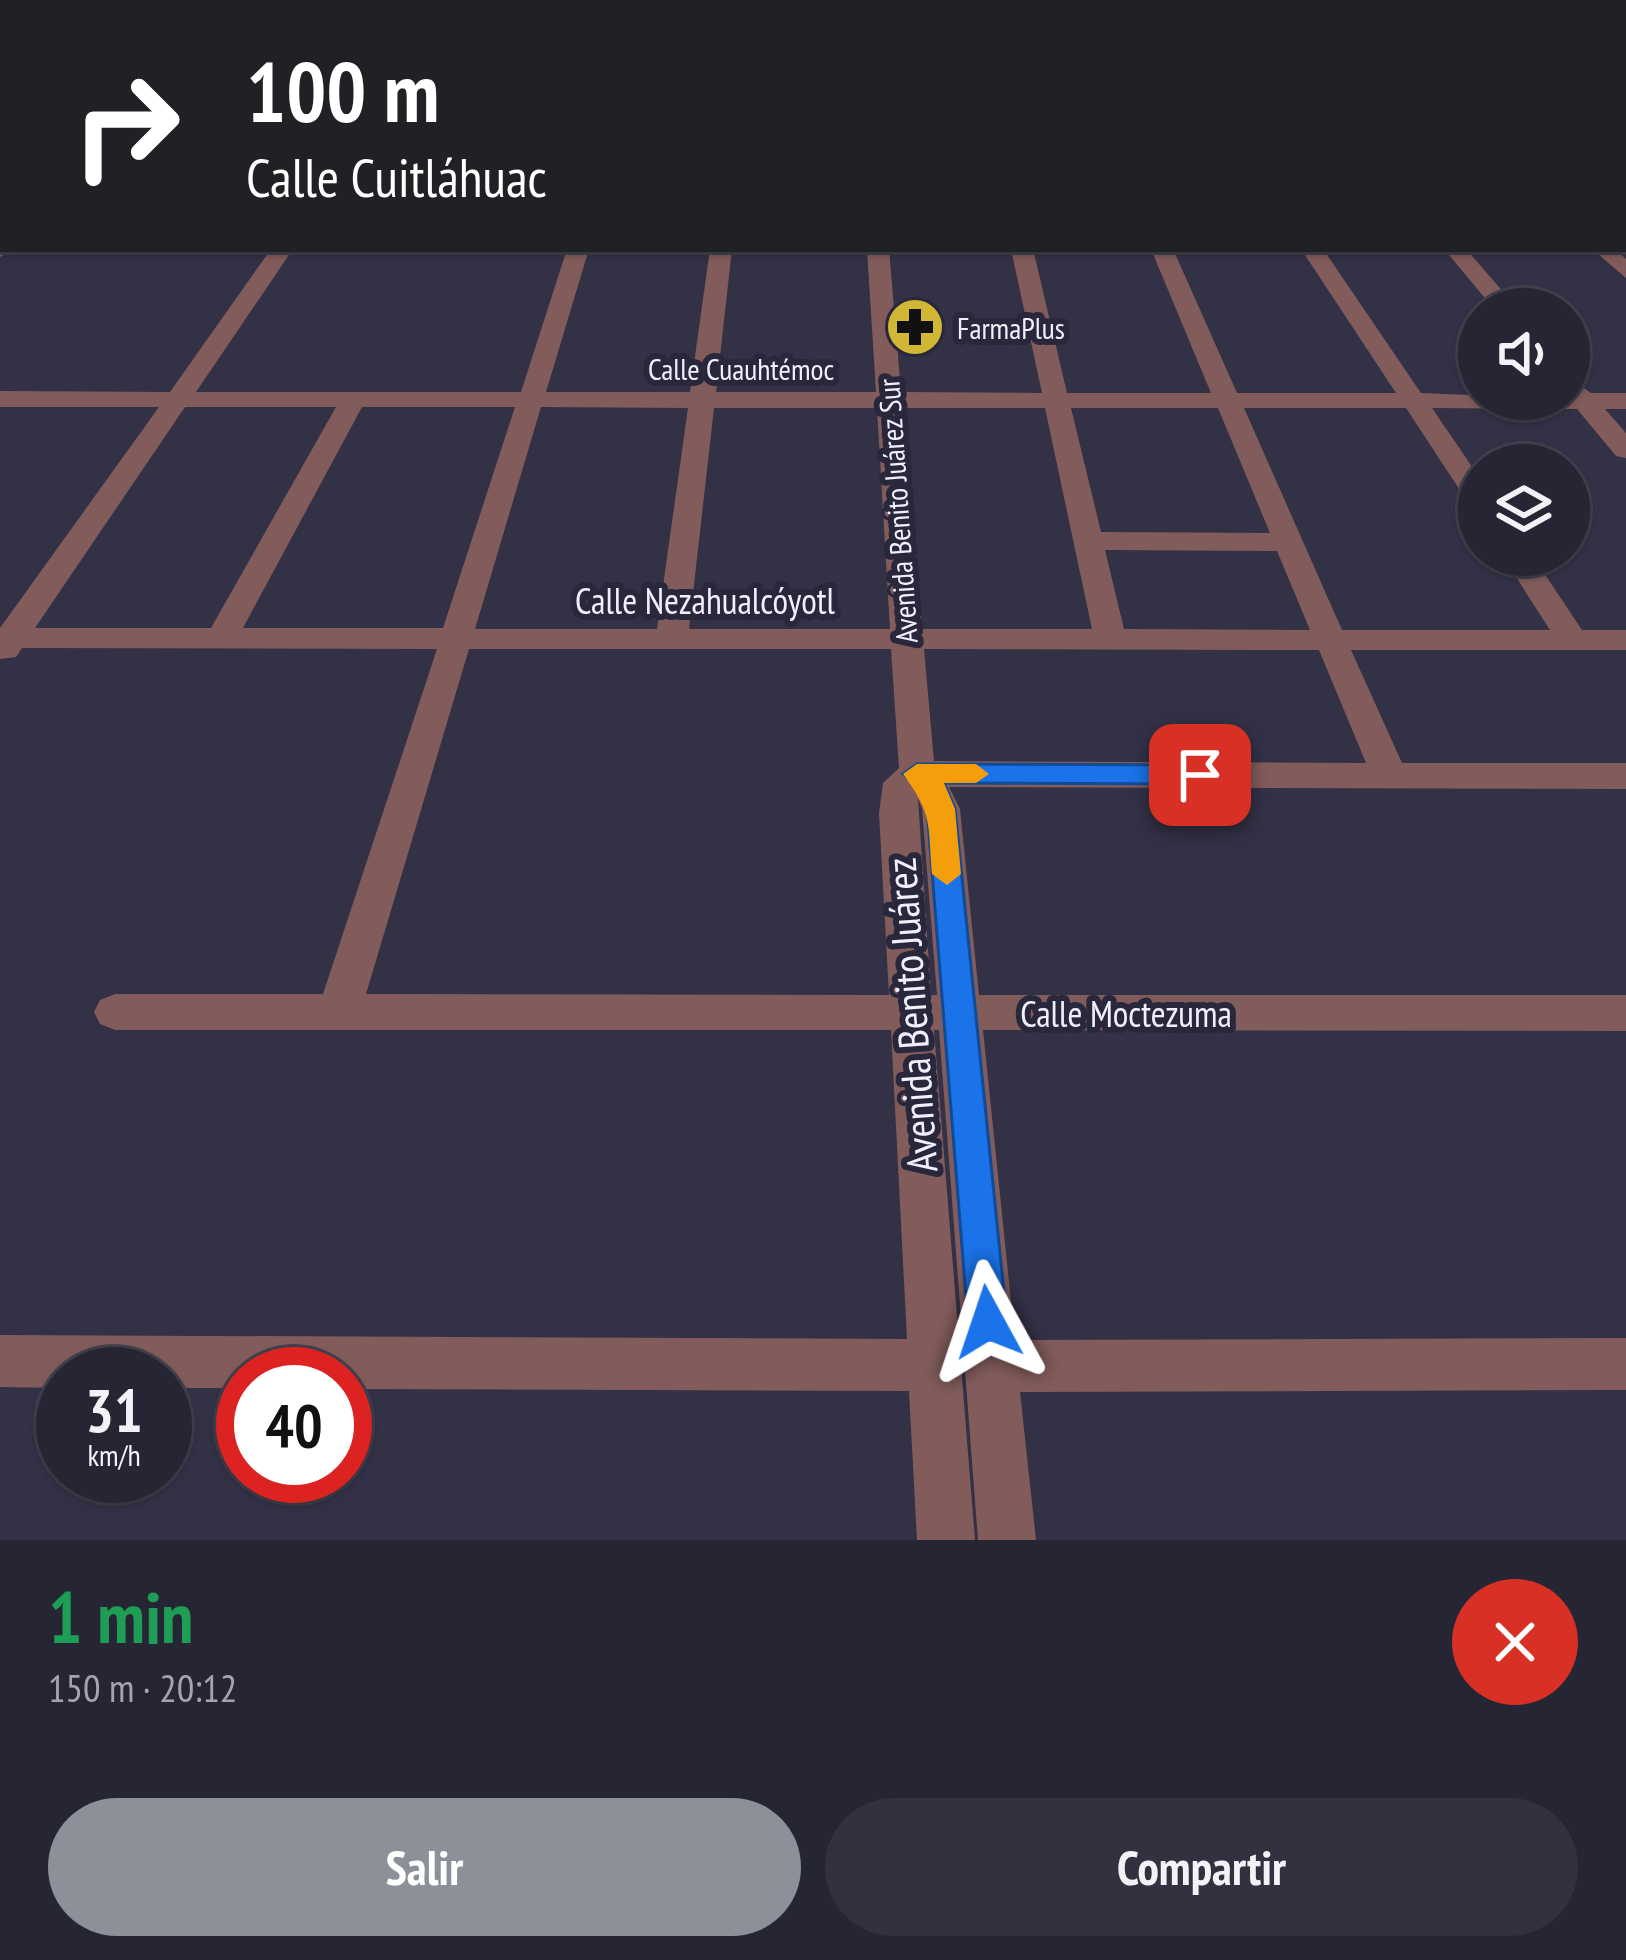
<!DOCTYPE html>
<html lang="es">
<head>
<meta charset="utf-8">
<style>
	:root { --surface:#262534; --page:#323140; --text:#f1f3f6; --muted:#a4a5ac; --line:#42424f; --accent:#8c9099 }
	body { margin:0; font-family:"PT Sans Narrow",sans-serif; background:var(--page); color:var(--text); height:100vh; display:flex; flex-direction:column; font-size:45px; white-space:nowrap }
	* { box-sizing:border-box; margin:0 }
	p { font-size:39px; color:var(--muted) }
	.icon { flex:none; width:66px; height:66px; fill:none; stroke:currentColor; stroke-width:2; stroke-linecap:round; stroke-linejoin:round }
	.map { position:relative; height:1540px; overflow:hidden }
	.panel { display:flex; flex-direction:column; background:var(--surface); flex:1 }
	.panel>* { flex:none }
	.banner { position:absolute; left:0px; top:0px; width:1626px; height:252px; box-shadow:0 3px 9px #0004,0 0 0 3px var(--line); background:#202124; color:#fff; overflow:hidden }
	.buttons { position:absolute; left:1458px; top:288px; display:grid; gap:24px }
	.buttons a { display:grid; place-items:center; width:132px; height:132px; border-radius:50%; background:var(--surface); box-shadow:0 3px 9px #0004,0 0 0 3px var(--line); font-size:60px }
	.speed { position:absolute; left:36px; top:1347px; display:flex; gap:24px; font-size:60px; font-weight:700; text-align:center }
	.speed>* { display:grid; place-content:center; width:156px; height:156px; border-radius:50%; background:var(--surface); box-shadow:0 3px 9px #0004,0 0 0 3px var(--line); line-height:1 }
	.speed small { font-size:30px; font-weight:400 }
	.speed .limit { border:18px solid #d22; background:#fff; color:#111 }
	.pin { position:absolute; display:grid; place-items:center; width:102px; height:102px; color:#fff; margin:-51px; border-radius:24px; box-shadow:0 6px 18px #0006 }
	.me { position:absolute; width:132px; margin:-66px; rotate:355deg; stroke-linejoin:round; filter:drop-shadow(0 0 9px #0008) }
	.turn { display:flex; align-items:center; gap:42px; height:252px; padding:0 48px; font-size:54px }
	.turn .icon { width:156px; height:156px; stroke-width:2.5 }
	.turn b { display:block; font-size:84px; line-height:102px }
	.round { display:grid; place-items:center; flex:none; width:126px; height:126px; border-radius:63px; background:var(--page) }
	.headline { display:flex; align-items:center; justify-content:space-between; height:204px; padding:0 48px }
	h1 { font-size:72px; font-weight:600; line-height:90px; color:#1e9e55 }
	.cta { display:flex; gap:24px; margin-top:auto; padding:24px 48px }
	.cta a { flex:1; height:138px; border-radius:72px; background:var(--accent); color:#fff; font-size:48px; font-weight:600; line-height:138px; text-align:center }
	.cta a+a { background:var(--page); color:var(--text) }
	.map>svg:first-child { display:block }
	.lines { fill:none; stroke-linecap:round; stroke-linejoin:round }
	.minor { fill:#825c5b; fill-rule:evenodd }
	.rail-casing { stroke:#b3b2c2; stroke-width:6 }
	.rail { stroke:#29273b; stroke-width:4.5; stroke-dasharray:12; stroke-linecap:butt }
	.route { fill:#1a73e8; stroke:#114b97; stroke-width:3 }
	.slow { fill:#f59e0b }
	.labels { text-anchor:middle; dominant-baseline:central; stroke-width:12; stroke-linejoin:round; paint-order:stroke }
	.far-poi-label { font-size:30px; fill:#f0f0fd; stroke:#29273b; text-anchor:start }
	.far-street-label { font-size:30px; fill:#f0f0fd; stroke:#29273b }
	.street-label { font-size:36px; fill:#f0f0fd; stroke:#29273b }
	.near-street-label { font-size:42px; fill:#f0f0fd; stroke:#29273b }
</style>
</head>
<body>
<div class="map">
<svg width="1626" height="1540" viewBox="0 0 1626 1540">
	<rect width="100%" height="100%" fill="#333146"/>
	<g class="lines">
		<g class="minor">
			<path d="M0,0H11L0,6Z"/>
			<path d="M853,0H867L868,3H854Z"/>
			<path d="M1048,0H1062L1063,3H1049Z"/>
			<path d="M1238,0H1252L1254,3H1240Z"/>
			<path d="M1435,0H1451L1453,3H1437Z"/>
			<path d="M1542,0H1559L1561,3H1544Z"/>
			<path d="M1623,47L1626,48V59L1623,58Z"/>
			<path d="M1623,138L1626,139V153L1623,152Z"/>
			<path d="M0,243L3,249H14L0,257Z"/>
			<path d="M271,249H293L196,392H521L567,249H589L546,392H690L710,249H732L716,392H876L867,249H889L901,392L1042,393L1011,249H1033L1067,393H1211L1151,249H1173L1237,393H1396L1301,249H1323L1421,393L1569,399V384L1575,382L1591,393H1626V409H1605L1626,433V458L1616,456L1577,409L1432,408L1479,477V507L1469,504L1406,408H1244L1342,630H1550L1502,555H1532L1582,630H1626V650H1351L1402,763H1626V789L949,787L960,809L979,995H1626V1031L983,1030L1015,1340L1626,1338V1390L1020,1392L1036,1540H978L939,1030H934L975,1540H917L909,1391L345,1389V1374H243V1388H165V1374H63V1388L0,1387V1335L907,1339L891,1030H115L100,1024L94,1012L100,1000L115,994H323L437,649L22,648L16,657L0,659V628L159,407H0V391L170,392ZM185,407H336L211,628H35ZM362,407H515L443,628H243ZM541,407L688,408L657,629H475ZM714,408H877L890,629H689ZM903,408H1045L1092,629H922ZM1071,408H1218L1270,533L1101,532ZM1105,550L1277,551L1310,630L1124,629ZM469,649H891L899,768L883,783L879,813L889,995L366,994ZM924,649L1319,650L1366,763L934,761ZM918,798L922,809L937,995H931Z"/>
			<path d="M1444,249H1466L1518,309H1494Z"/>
			<path d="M1592,249H1615L1626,259V278Z"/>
		</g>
		<g class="rail-casing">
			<path id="rail" d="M60,3L64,0"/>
		</g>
		<use href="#rail" class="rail"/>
	</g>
	<path class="route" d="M917,764L1200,765L1214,775L1200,784L944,783L955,809L1007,1322L1002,1335L988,1341L974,1335L968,1322L927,809L918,788L903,774Z"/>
	<path class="slow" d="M917,764H976L989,774L976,783H944L955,809L961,874L947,885L932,874C928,823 933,815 903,774Z"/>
	<defs>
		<g id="pharmacy-disc" transform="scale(3)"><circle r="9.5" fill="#d1b736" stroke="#29273b"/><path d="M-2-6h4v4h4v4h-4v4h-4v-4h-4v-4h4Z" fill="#111"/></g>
	</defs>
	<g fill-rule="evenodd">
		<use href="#pharmacy-disc" x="915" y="327"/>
	</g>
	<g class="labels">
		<g class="far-poi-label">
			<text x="957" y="327">FarmaPlus</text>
		</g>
		<g class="far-street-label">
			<text x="741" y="368">Calle Cuauhtémoc</text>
			<text transform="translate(897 511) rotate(-94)">Avenida Benito Juárez Sur</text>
		</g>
		<g class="street-label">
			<text x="705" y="600">Calle Nezahualcóyotl</text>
			<text x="1126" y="1013">Calle Moctezuma</text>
		</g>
		<g class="near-street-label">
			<text transform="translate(911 1015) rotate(-94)">Avenida Benito Juárez</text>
		</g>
	</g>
</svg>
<div class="buttons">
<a><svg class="icon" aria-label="sound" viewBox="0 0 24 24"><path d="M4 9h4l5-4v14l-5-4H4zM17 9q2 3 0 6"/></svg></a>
<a><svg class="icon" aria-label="layers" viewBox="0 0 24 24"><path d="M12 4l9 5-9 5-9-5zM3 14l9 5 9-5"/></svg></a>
</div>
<div class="speed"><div>31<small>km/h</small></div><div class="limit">40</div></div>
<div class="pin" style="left:1200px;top:775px;background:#d93025"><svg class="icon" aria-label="arrive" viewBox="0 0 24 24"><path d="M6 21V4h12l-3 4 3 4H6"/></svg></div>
<svg class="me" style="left:988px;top:1322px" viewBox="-20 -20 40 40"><path d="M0-17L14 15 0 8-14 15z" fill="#1a73e8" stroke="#fff" stroke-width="4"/></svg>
<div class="banner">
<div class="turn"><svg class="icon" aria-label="right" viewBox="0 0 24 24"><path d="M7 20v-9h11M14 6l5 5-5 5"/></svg><div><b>100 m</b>Calle Cuitláhuac</div></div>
</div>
</div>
<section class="panel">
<div class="headline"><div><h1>1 min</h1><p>150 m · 20:12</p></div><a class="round" style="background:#d93025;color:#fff"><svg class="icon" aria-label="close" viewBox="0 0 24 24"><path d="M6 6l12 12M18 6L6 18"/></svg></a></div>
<div class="cta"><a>Salir</a><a>Compartir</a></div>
</section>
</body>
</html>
